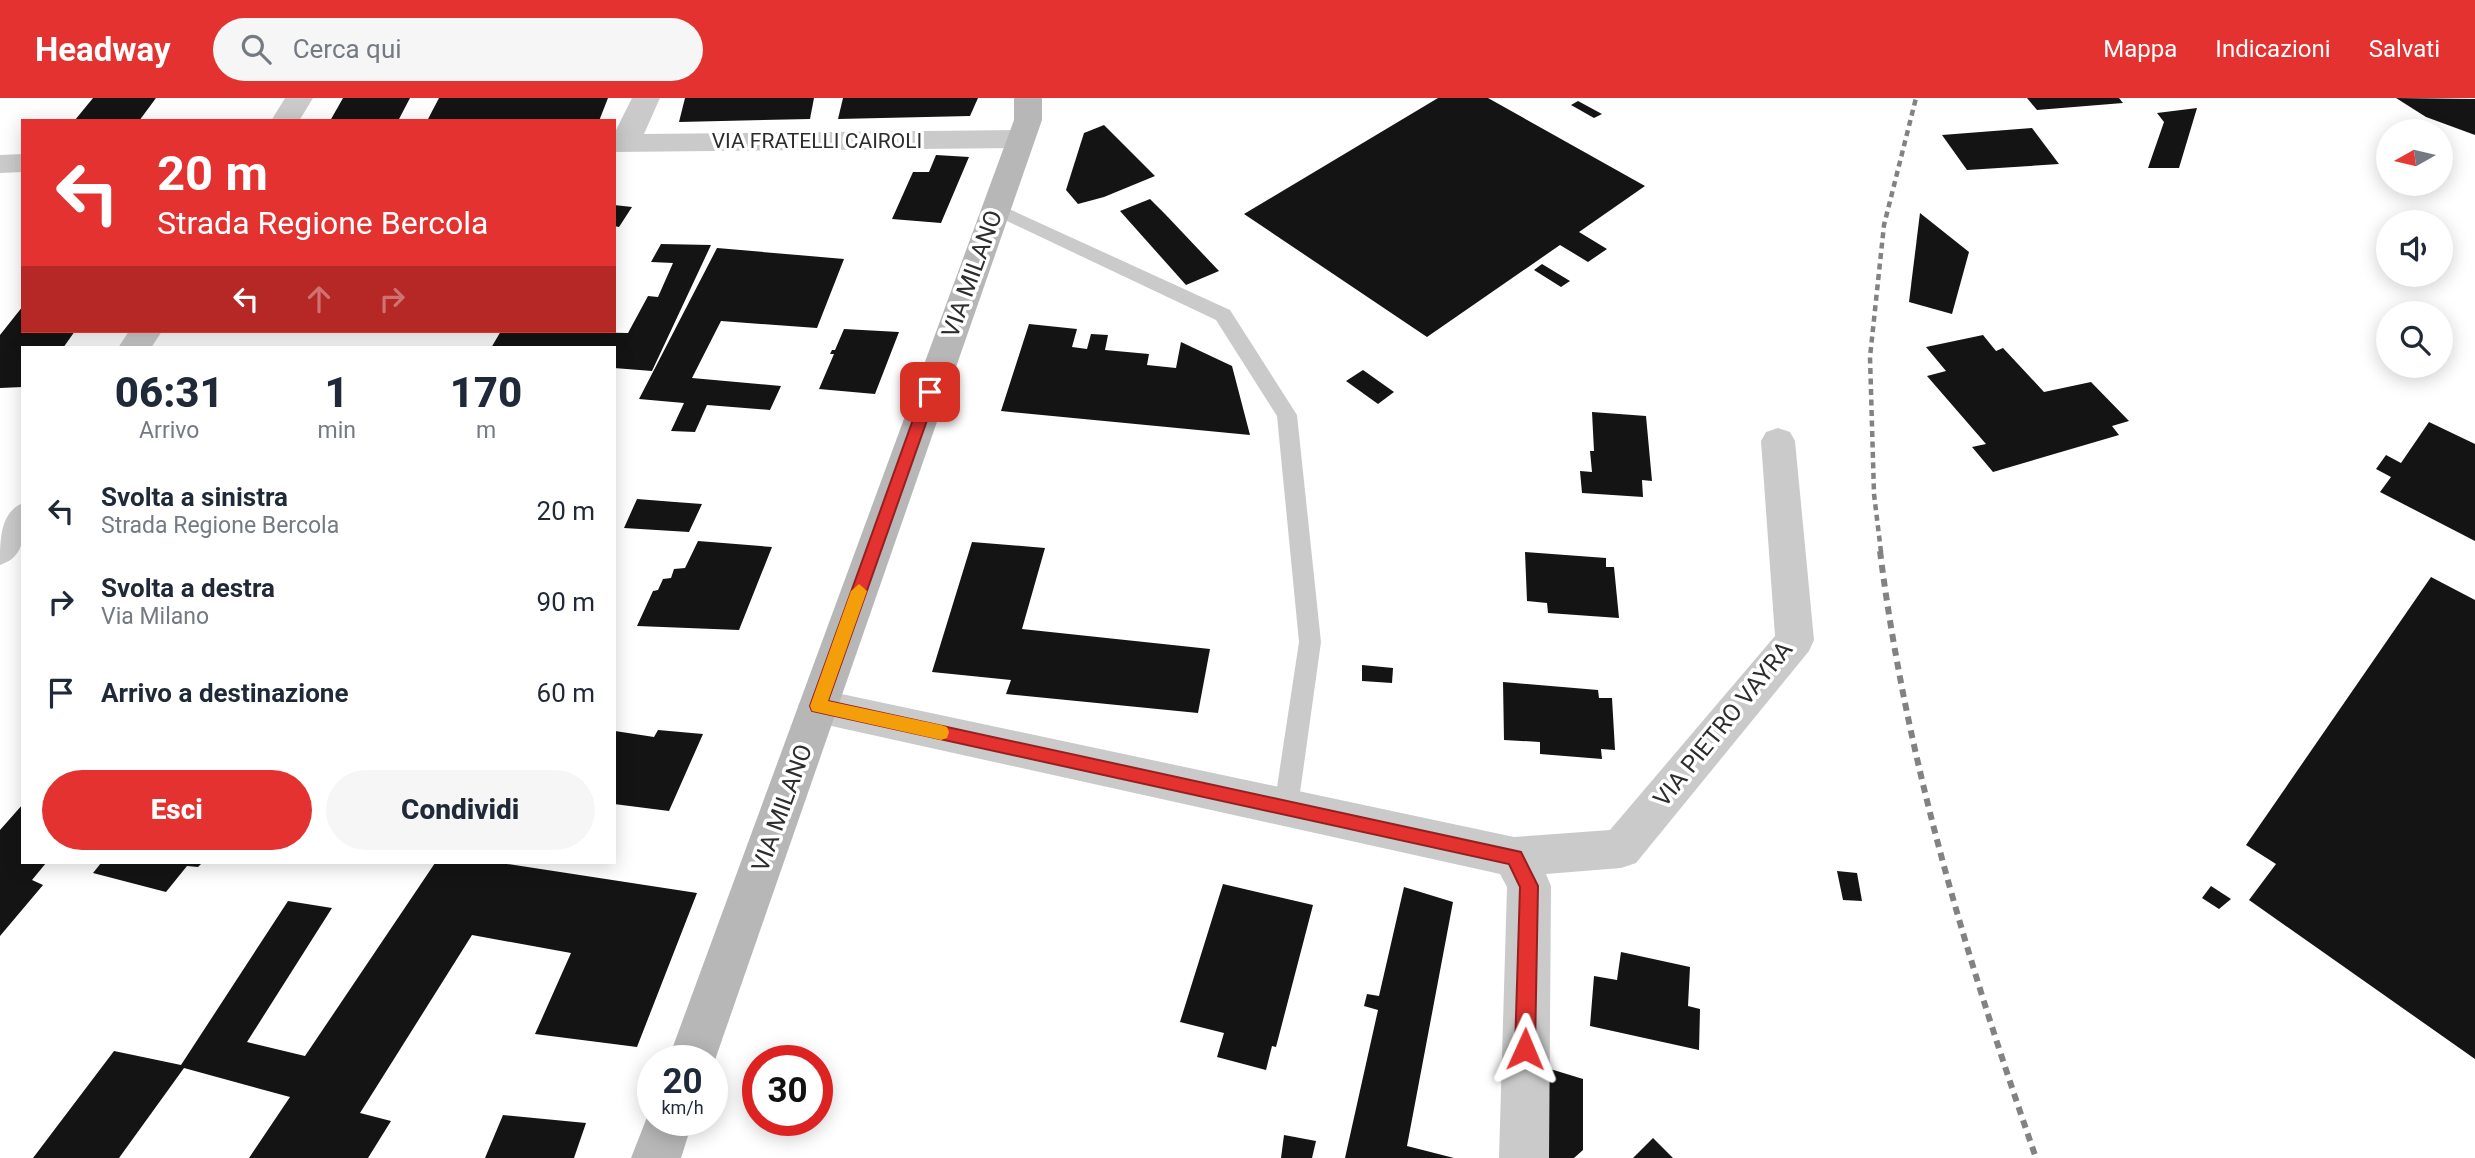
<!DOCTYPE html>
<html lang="it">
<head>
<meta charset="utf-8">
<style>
	:root { --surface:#fff; --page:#f6f6f7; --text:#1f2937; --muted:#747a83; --accent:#e33230 }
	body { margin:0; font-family:Roboto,sans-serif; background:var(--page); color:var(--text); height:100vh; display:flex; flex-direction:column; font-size:26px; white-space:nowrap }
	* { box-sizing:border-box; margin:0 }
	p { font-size:23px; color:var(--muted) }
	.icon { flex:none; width:38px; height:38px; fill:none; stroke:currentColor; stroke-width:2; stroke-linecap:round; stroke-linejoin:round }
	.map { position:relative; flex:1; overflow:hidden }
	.sheet { position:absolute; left:21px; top:248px; width:595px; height:518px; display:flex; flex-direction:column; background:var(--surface); border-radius:0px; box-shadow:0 4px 18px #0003 }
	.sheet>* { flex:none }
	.top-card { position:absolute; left:21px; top:21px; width:595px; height:214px; border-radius:0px; box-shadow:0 4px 18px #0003; background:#e33230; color:#fff; overflow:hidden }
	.needle { width:46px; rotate:262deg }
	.fabs { position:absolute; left:2376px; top:21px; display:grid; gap:14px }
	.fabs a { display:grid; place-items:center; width:77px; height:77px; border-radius:50%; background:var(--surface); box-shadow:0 4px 18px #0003; font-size:35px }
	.speed { position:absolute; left:637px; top:947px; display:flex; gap:14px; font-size:35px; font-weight:700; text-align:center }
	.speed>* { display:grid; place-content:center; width:91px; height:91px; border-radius:50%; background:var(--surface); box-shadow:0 4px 18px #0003; line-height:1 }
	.speed small { font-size:18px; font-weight:400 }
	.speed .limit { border:10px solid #d22; background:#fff; color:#111 }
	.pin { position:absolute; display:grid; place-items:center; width:60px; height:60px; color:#fff; margin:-30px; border-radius:14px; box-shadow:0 4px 10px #0006 }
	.me { position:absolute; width:77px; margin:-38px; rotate:1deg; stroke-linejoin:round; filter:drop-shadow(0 0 5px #0008) }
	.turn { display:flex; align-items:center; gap:24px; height:147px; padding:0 21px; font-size:32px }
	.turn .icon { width:91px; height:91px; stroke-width:2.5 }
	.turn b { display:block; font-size:49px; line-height:60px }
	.lanes { display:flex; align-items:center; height:66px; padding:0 21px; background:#0003; justify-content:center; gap:35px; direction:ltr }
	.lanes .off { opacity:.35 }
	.eta { display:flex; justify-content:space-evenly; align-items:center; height:119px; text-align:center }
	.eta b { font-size:42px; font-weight:800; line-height:49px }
	.primary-button { display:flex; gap:14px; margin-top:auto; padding:14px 21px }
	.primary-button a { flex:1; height:80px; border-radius:42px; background:var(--accent); color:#fff; font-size:28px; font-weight:800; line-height:80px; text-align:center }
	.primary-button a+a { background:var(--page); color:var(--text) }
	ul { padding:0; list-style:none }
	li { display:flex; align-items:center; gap:21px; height:91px; padding:0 21px }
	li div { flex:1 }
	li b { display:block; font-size:26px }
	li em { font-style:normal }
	header { display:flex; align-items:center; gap:42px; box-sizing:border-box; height:98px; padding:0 35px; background:var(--accent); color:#fff }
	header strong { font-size:33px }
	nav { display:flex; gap:38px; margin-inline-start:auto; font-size:24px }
	.search { width:490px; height:63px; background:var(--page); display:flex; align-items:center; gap:18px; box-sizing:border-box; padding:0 24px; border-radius:38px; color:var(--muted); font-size:26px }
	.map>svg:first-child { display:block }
	.building { fill:#141414 }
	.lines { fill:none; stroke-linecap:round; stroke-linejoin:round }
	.service { fill:#cacaca; fill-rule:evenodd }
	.minor { fill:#cacaca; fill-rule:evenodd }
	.secondary { fill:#b7b7b7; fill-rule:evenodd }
	.rail-far1 { stroke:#828282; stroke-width:4.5; stroke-dasharray:6 4.5; stroke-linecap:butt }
	.rail { stroke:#828282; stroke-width:6; stroke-dasharray:8 6; stroke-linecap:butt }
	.route { fill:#e33230; stroke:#94201f; stroke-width:2 }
	.slow { fill:#f59e0b }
	.labels { text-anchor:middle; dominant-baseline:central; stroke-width:7; stroke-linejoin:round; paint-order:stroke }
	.far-street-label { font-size:21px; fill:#2d2d2d; stroke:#fff }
	.street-label { font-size:24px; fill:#2d2d2d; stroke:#fff }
</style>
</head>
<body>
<header>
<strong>Headway</strong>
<div class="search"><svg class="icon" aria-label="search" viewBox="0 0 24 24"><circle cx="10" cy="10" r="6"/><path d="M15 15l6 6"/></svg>Cerca qui</div>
<nav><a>Mappa</a><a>Indicazioni</a><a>Salvati</a></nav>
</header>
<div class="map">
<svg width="2475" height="1060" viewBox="0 0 2475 1060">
	<rect width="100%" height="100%" fill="#fff"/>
	<g class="building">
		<path d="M93,0H156L139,23L75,22Z"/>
		<path d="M343,0H410L398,23H330Z"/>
		<path d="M439,0H608L599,23H427Z"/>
		<path d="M685,0H814L810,21L679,24Z"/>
		<path d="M843,0H978L970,18L838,21Z"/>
		<path d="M1438,0H1488L1645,88L1579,134L1607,151L1588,164L1560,147L1427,239L1244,116Z"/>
		<path d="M2027,0H2119L2123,5L2037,12Z"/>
		<path d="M2396,0L2475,1V37L2426,19Z"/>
		<path d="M1578,3L1602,16L1594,20L1571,7Z"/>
		<path d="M2197,10L2179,70H2148L2164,24L2157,15Z"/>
		<path d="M1104,27L1155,78L1104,99L1078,106L1066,92L1084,35Z"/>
		<path d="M2032,30L2059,66L1967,72L1942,37Z"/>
		<path d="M936,57L969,59L941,125L892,121L913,74H929Z"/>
		<path d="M1150,101L1165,116L1219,173L1186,187L1120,113Z"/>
		<path d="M614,107L632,109L619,129L614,128Z"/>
		<path d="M1920,115L1969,154L1952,216L1909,204Z"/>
		<path d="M661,146L711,147L652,273L614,270V250H491L501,233L628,235L648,198L658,199L673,165L651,164Z"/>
		<path d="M717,150L844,161L817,230L721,223L692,280L781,288L770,312L707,307L695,334L671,333L684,305L639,301Z"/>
		<path d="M1542,166L1570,183L1561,189L1534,172Z"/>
		<path d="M23,208V233H75L63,250H23V289L0,290V237Z"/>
		<path d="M1029,226L1077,231L1072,249L1087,251L1091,236L1108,237L1105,252L1149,256L1147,267L1176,270L1181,244L1232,268L1250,337L1001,313Z"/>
		<path d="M844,231L899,234L875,296L819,291L834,256H830L832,252H835Z"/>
		<path d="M1983,237L1996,253L2003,250L2044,294L2091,284L2129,323L2112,328L2119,337L1993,374L1972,349L1986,346L1927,278L1946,273L1926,249Z"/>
		<path d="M1363,272L1394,294L1378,306L1346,283Z"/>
		<path d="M1592,314L1646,318L1652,383L1642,382L1643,399L1582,395L1580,373L1592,374L1590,353H1594Z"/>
		<path d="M2429,324L2475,346V443L2380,394L2391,379L2376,371L2386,357L2401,365Z"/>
		<path d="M637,401L675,404L702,406L689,434L624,430Z"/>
		<path d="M698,443L772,449L739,532L637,528L653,493L658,492L663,481L671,480L674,471L685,470Z"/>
		<path d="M972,444L1045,450L1022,531L1210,551L1198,615L1006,596L1011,582L932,574Z"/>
		<path d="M1525,454L1606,460V469H1614L1619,520L1548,515L1547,505L1527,503Z"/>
		<path d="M2431,479L2475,502V961L2249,802L2276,766L2246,747Z"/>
		<path d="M1362,567L1393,570L1392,585L1362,583Z"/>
		<path d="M1503,584L1598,592L1599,600H1612L1615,652L1601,651L1602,661L1540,656V644L1504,642Z"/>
		<path d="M658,632L703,636L669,713L614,706L615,633L654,639Z"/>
		<path d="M23,706V765H46L32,782L43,787L0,838V732Z"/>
		<path d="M101,765H202L198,769L187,768L166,794L93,775Z"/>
		<path d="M435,765H501L697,795L637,949L535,936L571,855L472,837L360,1015L391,1023L368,1060H249L290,999L184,970L119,1060H33L114,953L181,967L288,803L332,810L247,944L305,958Z"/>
		<path d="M1837,773L1857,775L1862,803L1843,802Z"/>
		<path d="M1223,786L1313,807L1276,949L1272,948L1266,972L1217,959L1224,935L1180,924Z"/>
		<path d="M2211,788L2231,801L2219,811L2202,800Z"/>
		<path d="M1404,789L1453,804L1407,1048L1454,1060H1345L1378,912L1364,908L1367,896L1379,898Z"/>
		<path d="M1621,854L1690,869L1688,908L1700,911L1699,952L1590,928L1594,878L1617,882Z"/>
		<path d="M1547,970L1583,981V1052L1574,1060H1545Z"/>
		<path d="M503,1017L586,1025L574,1060H485Z"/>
		<path d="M1284,1037L1316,1043L1312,1060H1281Z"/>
		<path d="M1653,1040L1673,1060H1633Z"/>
	</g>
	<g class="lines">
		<path class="service" d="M996,105L1230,212L1297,317L1321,544L1298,709L1295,717L1286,720L1277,717L1274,709L1299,544L1277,318L1216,222L990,115L987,111Z"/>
		<g class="minor">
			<path d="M285,0H313L299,23H271Z"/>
			<path d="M632,0H660L644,36L1020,32L1030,35L1034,41L1030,47L1020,50L614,54V36Z"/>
			<path d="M23,56V74L0,75V57Z"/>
			<path d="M129,233H162L151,250H118Z"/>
			<path d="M1778,330L1790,334L1795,343L1814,542L1809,553L1636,765L1621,770L1546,776L1551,788L1549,1060H1499L1507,789L1500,776L818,625L804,620L798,608L804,596L818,591L1514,739L1610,732L1775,538L1761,343L1766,334Z"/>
			<path d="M23,405C23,431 29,458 0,467C0,442 0,414 23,405Z"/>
		</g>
		<g class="secondary">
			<path d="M1014,0H1042V22L715,962L712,968V962H668L1014,22Z"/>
			<path d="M653,1004V1022H693L681,1060H631Z"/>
		</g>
		<path class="rail-far1" d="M1881,454L1874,396L1870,259L1884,127L1916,0"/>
		<path class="rail" d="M1880,453C1906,662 1967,861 2036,1060"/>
	</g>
	<path class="route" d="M930,289L937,294L828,603L1521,754L1538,788L1535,951L1532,957L1525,960L1518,957L1515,951L1520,789L1509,766L812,613L810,608L923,294Z"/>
	<path class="slow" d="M859,486L867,493L828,603L941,627L947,629L949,634L947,640L941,642L812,613L810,608L851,493Z"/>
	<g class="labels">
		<g class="far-street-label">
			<text x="817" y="43">VIA FRATELLI CAIROLI</text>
		</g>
		<g class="street-label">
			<text transform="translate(972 176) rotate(-70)">VIA MILANO</text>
			<text transform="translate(1723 626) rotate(-51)">VIA PIETRO VAYRA</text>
			<text transform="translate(782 710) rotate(-70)">VIA MILANO</text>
		</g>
	</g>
</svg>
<div class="fabs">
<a><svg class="needle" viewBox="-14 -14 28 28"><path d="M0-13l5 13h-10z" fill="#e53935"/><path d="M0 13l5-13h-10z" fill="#747a83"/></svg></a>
<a><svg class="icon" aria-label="sound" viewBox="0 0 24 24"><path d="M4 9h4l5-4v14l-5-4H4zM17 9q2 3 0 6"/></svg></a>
<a><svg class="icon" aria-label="search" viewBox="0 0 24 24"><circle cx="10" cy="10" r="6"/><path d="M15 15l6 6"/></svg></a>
</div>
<div class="speed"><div>20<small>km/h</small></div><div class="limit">30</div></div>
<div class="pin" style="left:930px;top:294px;background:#d93025"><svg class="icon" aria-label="arrive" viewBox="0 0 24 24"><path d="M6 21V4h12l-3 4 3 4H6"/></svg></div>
<svg class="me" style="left:1525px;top:951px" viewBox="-20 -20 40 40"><path d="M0-17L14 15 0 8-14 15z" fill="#e33230" stroke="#fff" stroke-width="4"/></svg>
<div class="top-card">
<div class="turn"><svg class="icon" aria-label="left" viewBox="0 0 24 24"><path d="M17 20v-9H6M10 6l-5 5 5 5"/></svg><div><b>20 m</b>Strada Regione Bercola</div></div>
<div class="lanes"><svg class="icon" aria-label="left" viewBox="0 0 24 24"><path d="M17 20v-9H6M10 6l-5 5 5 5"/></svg><svg class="icon off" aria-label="ahead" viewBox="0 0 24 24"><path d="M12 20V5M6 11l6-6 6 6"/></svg><svg class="icon off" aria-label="right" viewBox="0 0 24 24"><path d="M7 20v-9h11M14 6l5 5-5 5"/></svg></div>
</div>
<section class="sheet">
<div class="eta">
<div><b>06:31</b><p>Arrivo</p></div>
<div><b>1</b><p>min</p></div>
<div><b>170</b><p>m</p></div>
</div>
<ul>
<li><svg class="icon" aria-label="left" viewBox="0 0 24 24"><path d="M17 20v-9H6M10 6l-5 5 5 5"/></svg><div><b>Svolta a sinistra</b><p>Strada Regione Bercola</p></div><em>20 m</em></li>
<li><svg class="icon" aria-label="right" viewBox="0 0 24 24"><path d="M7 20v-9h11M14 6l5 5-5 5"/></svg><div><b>Svolta a destra</b><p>Via Milano</p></div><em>90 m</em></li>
<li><svg class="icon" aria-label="arrive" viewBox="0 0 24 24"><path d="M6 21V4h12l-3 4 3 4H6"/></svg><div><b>Arrivo a destinazione</b></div><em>60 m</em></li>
</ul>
<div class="primary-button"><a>Esci</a><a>Condividi</a></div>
</section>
</div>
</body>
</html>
